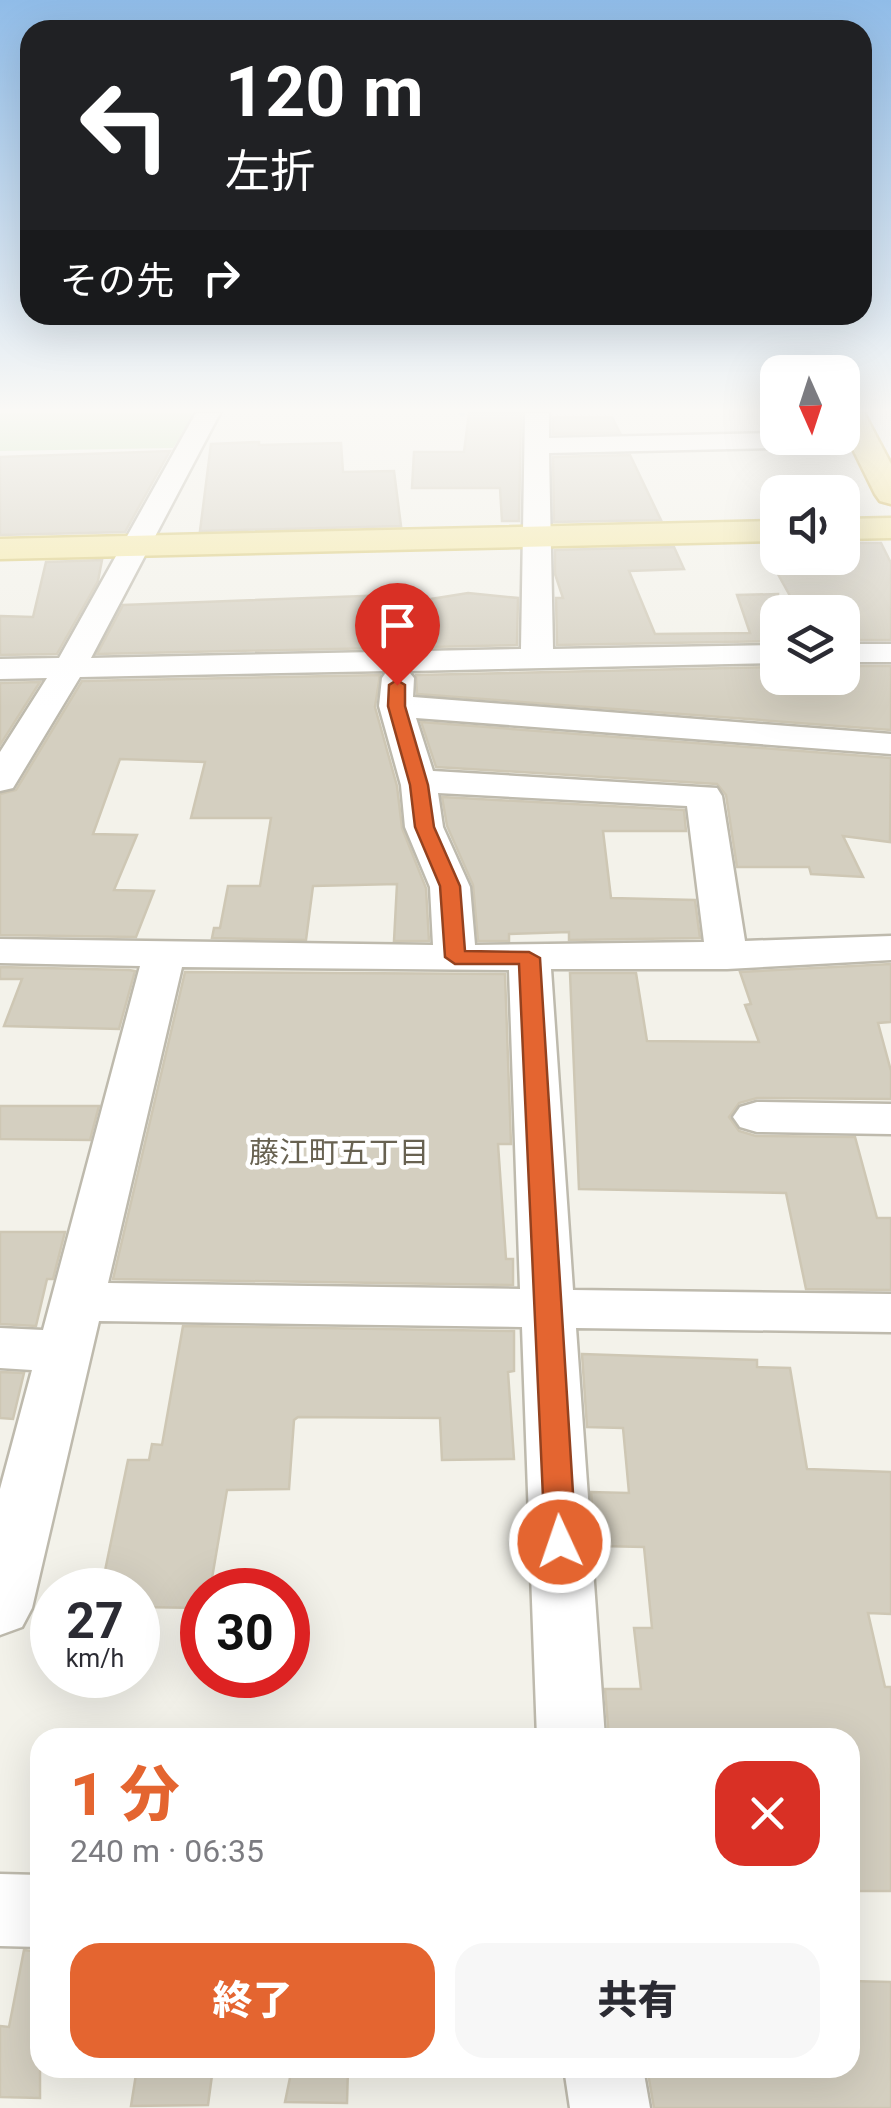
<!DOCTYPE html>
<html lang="ja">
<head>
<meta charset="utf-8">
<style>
	:root { --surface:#fff; --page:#f7f7f7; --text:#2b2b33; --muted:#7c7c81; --accent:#e46530 }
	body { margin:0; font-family:Roboto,"Noto Sans JP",sans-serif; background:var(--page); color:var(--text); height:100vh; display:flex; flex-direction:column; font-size:38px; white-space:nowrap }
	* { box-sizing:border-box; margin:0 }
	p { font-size:32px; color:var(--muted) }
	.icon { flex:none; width:55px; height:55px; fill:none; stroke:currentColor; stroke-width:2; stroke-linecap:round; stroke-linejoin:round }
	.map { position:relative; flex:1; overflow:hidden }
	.sheet { position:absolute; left:30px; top:1728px; width:830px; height:350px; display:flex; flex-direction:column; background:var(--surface); border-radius:30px; box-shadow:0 10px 40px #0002 }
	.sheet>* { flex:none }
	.top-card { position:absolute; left:20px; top:20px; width:852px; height:305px; border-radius:30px; box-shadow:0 10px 40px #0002; background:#202124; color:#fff; overflow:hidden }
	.needle { width:65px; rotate:177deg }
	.controls { position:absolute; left:760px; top:355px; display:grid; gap:20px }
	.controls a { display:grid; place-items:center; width:100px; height:100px; border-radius:20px; background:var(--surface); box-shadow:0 10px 40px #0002; font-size:50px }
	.speed { position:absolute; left:30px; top:1568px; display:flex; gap:20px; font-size:50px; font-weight:700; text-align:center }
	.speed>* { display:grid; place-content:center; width:130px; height:130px; border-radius:50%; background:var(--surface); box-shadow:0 10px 40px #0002; line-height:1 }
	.speed small { font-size:25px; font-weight:400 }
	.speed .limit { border:15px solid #d22; background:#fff; color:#111 }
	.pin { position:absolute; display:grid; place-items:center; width:85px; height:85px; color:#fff; margin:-102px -42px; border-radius:50% 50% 50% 0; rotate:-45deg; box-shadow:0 0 10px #0007 }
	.pin .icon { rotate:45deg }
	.me { position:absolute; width:110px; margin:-55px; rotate:357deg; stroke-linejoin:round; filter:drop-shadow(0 0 8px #0008) }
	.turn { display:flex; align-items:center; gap:35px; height:210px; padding:0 40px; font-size:45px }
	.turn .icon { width:130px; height:130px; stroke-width:2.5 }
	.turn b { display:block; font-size:70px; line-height:85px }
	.then { display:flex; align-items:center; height:95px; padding:0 40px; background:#0003; gap:20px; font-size:38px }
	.round { display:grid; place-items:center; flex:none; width:105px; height:105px; border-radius:30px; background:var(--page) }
	.overview { display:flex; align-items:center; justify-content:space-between; height:170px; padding:0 40px }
	h1 { font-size:60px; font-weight:800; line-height:75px; color:var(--accent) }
	.cta { display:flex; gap:20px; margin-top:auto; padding:20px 40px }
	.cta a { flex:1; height:115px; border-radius:30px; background:var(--accent); color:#fff; font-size:40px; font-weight:800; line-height:115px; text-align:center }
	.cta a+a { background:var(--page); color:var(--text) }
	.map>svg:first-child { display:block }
	.green { fill:#c9e3b7 }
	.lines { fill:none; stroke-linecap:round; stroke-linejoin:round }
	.stream { fill:#adc8e9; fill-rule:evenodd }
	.building { fill:#d4cfc0; stroke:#cec7b4; stroke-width:2.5 }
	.minor-casing { stroke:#bebaad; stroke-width:5 }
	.primary-casing { stroke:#d8c873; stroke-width:5 }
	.trunk-casing { stroke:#ceb049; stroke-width:5 }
	.minor { fill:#fff; fill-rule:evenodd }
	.primary { fill:#f4e8a2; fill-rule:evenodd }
	.trunk { fill:#f2e08e; fill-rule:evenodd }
	.route { fill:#e46530; stroke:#94421f; stroke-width:2.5 }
	.labels { text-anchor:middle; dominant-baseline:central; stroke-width:9; stroke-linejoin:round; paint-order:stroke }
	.neighbourhood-label { font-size:30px; fill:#686251; stroke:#fff }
</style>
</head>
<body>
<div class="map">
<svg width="891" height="2108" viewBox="0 0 891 2108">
	<rect width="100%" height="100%" fill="#f3f2ea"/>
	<path class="green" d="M0,413H196L173,448L0,451Z"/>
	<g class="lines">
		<path class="stream" d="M459,413H465V415L460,416Z"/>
	</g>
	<g class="building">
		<path d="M469,413H521L519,521H502L500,488H412L414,452H464Z"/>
		<path d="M553,417H612L620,433L553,434Z"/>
		<path d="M259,442V445L341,443L343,472L394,471L401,526L200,531L211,444Z"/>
		<path d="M170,451L125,532L0,535V457Z"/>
		<path d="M630,455L661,520L554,522L553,457Z"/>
		<path d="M842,543H881L891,563V640H842V612H799L769,558H842Z"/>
		<path d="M674,547L684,569L629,571L655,634L750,633L737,595L778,594V641L557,645L556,598H563L555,574V550Z"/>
		<path d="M102,560L98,581L57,654L0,655V616L33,617L46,562Z"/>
		<path d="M468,593L518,598L517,645L97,654L123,605L417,594L418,601Z"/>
		<path d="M842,666H891V730L417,694L416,675L778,667V678H842Z"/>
		<path d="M380,675L375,707L397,786L402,828L426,888L429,941H394L397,884L313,886L306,940L212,938L214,928H220L228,886H260L271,818H191L205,762L120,759L93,834L137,835L114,890L154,891L136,937L0,935V794L16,790L82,681Z"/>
		<path d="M40,682L0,745V683Z"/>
		<path d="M421,722L891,758L890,842L843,836L863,877L811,874L809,867H737L726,795L717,784L436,767Z"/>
		<path d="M442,797L684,810L686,831H603L611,898L695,900L700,938L569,940V932L509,934V941H478L473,885L447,826Z"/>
		<path d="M891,964V1022L878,1023L891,1071V1099L757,1098L739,1103L729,1117L739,1131L756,1136L855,1137L877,1218H891V1290L806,1289L786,1193L579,1189L570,973H636L647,1041L759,1042L745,1005L751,1004L740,972Z"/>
		<path d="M0,967L129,970L135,971L119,1029L4,1026L22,979H0Z"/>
		<path d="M185,972L505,974L511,1144H498L506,1259H513V1285L113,1279Z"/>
		<path d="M0,1106H99L90,1140L0,1139Z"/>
		<path d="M0,1232H65L53,1279H47L36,1326L0,1324Z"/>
		<path d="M183,1326L514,1331V1371L508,1372L514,1459L442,1460L440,1418L298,1417L294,1420L289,1489L227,1490L210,1590H202V1608L138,1607V1590H101L128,1460H149L152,1444L162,1445Z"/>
		<path d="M582,1354L757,1360V1367L790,1368L807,1469L891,1472V1614L868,1613L885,1687H891V1891H850V1738H609L605,1689H641L634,1628H652L644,1547L602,1546L601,1526H594L591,1492L629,1493L623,1428L587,1427Z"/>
		<path d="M0,1372L24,1373L13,1419L0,1418Z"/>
		<path d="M24,1950L40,1952V2098L0,2097V2026L9,2027Z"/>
		<path d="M850,1981L891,1982V2108H654L647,2068H850Z"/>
		<path d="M137,2068H213L208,2105L131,2106Z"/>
		<path d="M292,2068H348L347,2103L285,2102Z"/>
	</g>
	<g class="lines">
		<g class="minor-casing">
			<g id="minor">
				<path d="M196,413H220L91,658L521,649L525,413H549V438L778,433V438H842V432H863L875,439L863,446L549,453L553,649L778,645V663L408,671L414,678L413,697L891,734V754L416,718L433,771L717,788L722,796L745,941L891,936V960L727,969H551L573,1290L891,1294V1332L576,1328L605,1738H537L522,1327L99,1321L32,1608L22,1627L0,1635V1489L32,1370L0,1368V1328L43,1330L140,966L0,963V939L433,945L430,887L405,827L401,785L379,706L382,678L387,671L80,677L13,788L0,791V752L47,678L0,679V659L59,658ZM438,793L687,806L704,942L475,945L470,887L443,827ZM182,967L509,970L520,1289L108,1283Z"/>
				<rect x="842" y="644" width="49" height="18"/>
				<path d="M757,1102L891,1104V1134L757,1132L740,1127L733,1117L740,1107Z"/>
				<path d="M0,1874L40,1875V1947L0,1946Z"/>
				<path d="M564,2068H643L650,2108H570Z"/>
			</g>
		</g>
		<g class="primary-casing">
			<g id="primary">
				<path d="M891,518V538L842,539V519Z"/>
				<path d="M778,521V541L0,559V539Z"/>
			</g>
		</g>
		<g class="trunk-casing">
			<path id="trunk" d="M842,413H864L891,464V504L880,501L875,494L842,427Z"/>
		</g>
		<use href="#minor" class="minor"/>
		<use href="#primary" class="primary"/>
		<use href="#trunk" class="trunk"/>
	</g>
	<linearGradient id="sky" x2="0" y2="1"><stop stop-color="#90bce8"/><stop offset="0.58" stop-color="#faf9f6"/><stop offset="1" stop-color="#faf9f6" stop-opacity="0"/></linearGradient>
	<rect width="891" height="708" fill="url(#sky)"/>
	<path class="route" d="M397,680L405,685V706L428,785L434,827L460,886L465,951L529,952L540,958L576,1542L571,1551L560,1555L549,1551L545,1542L519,964H455L445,957L440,886L415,827L410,785L388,706L389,685Z"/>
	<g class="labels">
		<g class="neighbourhood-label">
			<text x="339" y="1152">藤江町五丁目</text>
		</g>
	</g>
</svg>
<div class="controls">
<a><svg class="needle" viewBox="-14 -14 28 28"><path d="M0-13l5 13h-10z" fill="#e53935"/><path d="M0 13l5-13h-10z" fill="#7c7c81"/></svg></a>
<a><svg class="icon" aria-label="sound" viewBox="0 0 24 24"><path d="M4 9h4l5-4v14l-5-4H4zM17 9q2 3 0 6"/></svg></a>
<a><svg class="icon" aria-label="layers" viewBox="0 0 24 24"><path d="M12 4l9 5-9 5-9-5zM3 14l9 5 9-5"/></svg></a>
</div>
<div class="speed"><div>27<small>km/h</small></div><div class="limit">30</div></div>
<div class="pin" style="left:397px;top:685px;background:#d93025"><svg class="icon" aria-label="arrive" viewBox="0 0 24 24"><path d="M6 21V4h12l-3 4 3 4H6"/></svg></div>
<svg class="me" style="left:560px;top:1542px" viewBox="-20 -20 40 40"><circle r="17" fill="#e46530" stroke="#fff" stroke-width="3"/><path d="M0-11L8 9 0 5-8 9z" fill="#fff"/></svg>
<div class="top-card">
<div class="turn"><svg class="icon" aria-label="left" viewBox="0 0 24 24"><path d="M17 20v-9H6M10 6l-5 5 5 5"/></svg><div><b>120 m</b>左折</div></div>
<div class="then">その先<svg class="icon" aria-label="right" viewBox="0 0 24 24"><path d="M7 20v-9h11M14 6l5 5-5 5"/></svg></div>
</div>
<section class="sheet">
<div class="overview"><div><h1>1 分</h1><p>240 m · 06:35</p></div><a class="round" style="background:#d93025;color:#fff"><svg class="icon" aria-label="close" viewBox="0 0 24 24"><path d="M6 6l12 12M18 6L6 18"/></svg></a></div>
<div class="cta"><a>終了</a><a>共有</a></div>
</section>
</div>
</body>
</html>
